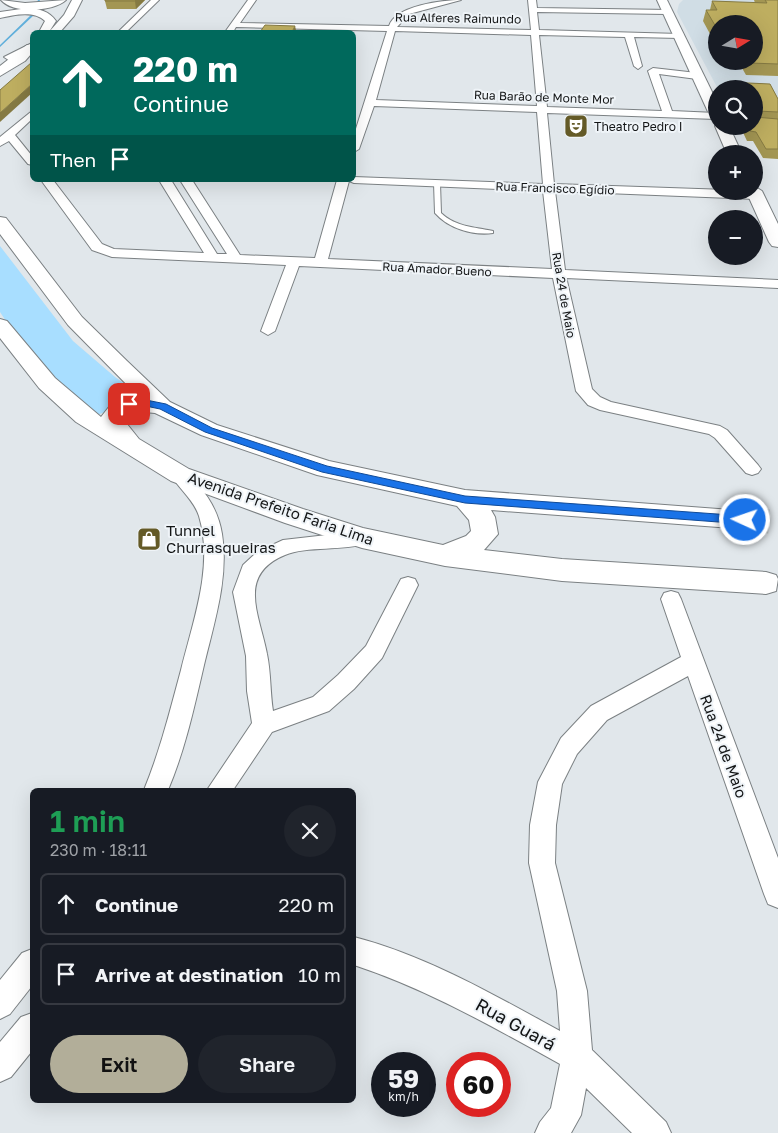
<!DOCTYPE html>
<html lang="en">
<head>
<meta charset="utf-8">
<style>
	:root { --surface:#171b24; --page:#20242c; --text:#f1f3f6; --muted:#9ea1a6; --line:#363941; --accent:#b2ae99 }
	body { margin:0; font-family:"Golos Text",sans-serif; background:var(--page); color:var(--text); height:100vh; display:flex; flex-direction:column; font-size:19px; white-space:nowrap }
	* { box-sizing:border-box; margin:0 }
	p { font-size:16px; color:var(--muted) }
	.icon { flex:none; width:28px; height:28px; fill:none; stroke:currentColor; stroke-width:2; stroke-linecap:round; stroke-linejoin:round }
	.map { position:relative; flex:1; overflow:hidden }
	.details { position:absolute; left:30px; top:788px; width:326px; height:315px; display:flex; flex-direction:column; background:var(--surface); border-radius:8px; box-shadow:0 5px 20px #0002 }
	.details>* { flex:none }
	.hud { position:absolute; left:30px; top:30px; width:326px; height:152px; border-radius:8px; box-shadow:0 5px 20px #0002; background:#00695c; color:#fff; overflow:hidden }
	.needle { width:32px; rotate:79deg }
	.tools { position:absolute; left:708px; top:15px; display:grid; gap:10px }
	.tools a { display:grid; place-items:center; width:55px; height:55px; border-radius:50%; background:var(--surface); box-shadow:0 5px 20px #0002; font-size:25px }
	.speed { position:absolute; left:371px; top:1052px; display:flex; gap:10px; font-size:25px; font-weight:700; text-align:center }
	.speed>* { display:grid; place-content:center; width:65px; height:65px; border-radius:50%; background:var(--surface); box-shadow:0 5px 20px #0002; line-height:1 }
	.speed small { font-size:12px; font-weight:400 }
	.speed .limit { border:8px solid #d22; background:#fff; color:#111 }
	.pin { position:absolute; display:grid; place-items:center; width:42px; height:42px; color:#fff; margin:-21px; border-radius:10px; box-shadow:0 2px 8px #0006 }
	.me { position:absolute; width:55px; margin:-28px; rotate:273deg; stroke-linejoin:round; filter:drop-shadow(0 0 4px #0008) }
	.turn { display:flex; align-items:center; gap:18px; height:105px; padding:0 20px; font-size:22px }
	.turn .icon { width:65px; height:65px; stroke-width:2.5 }
	.turn b { display:block; font-size:35px; line-height:42px }
	.then { display:flex; align-items:center; height:48px; padding:0 20px; background:#0003; gap:10px; font-size:19px }
	.round { display:grid; place-items:center; flex:none; width:52px; height:52px; border-radius:26px; background:var(--page) }
	.head { display:flex; align-items:center; justify-content:space-between; height:85px; padding:0 20px }
	h1 { font-size:30px; font-weight:600; line-height:38px; color:#1e9e55 }
	.cta { display:flex; gap:10px; margin-top:auto; padding:10px 20px }
	.cta a { flex:1; height:58px; border-radius:30px; background:var(--accent); color:#111; font-size:20px; font-weight:600; line-height:58px; text-align:center }
	.cta a+a { background:var(--page); color:var(--text) }
	ul { padding:0; list-style:none }
	li { display:flex; align-items:center; gap:15px; height:62px; margin:0 10px 8px; padding:0 10px; border:2px solid var(--line); border-radius:8px }
	li div { flex:1 }
	li b { display:block; font-size:19px }
	li em { font-style:normal }
	.map>svg:first-child { display:block }
	.built { fill:#d0dde5; fill-rule:evenodd }
	.green { fill:#a8deff }
	.lines { fill:none; stroke-linecap:round; stroke-linejoin:round }
	.stream { fill:#60afdb; fill-rule:evenodd }
	.primary-tunnel { stroke:#c2c8cb; stroke-width:24; stroke-dasharray:24 12; stroke-linecap:butt }
	.lane-casing { stroke:#7b8083; stroke-width:2 }
	.street-casing { stroke:#7b8083; stroke-width:2 }
	.secondary-casing { stroke:#7b8083; stroke-width:2 }
	.primary-casing { stroke:#7b8083; stroke-width:2 }
	.lane { fill:#fff; fill-rule:evenodd }
	.street { fill:#fff; fill-rule:evenodd }
	.secondary { fill:#fff; fill-rule:evenodd }
	.primary { fill:#fff; fill-rule:evenodd }
	.wall { fill:#a39653 }
	.shaded-wall { fill:#857a43 }
	.building { fill:#beae60; stroke:#857a43 }
	.route { fill:#1a73e8; stroke:#114b97 }
	.labels { text-anchor:middle; dominant-baseline:central; stroke-width:4; stroke-linejoin:round; paint-order:stroke }
	.far-street-label { font-size:12px; fill:#131516; stroke:#eff4f8 }
	.far-poi-label { font-size:12px; fill:#131516; stroke:#eff4f8; text-anchor:start }
	.street-label { font-size:15px; fill:#131516; stroke:#eff4f8 }
	.poi-label { font-size:15px; fill:#131516; stroke:#eff4f8; text-anchor:start }
	.near-street-label { font-size:18px; fill:#131516; stroke:#eff4f8 }
</style>
</head>
<body>
<div class="map">
<svg width="778" height="1133" viewBox="0 0 778 1133">
	<rect width="100%" height="100%" fill="#e1e7eb"/>
	<path class="built" d="M683,0H778V97L754,89H718L677,12L679,4ZM716,24H754V61H716Z"/>
	<path class="green" d="M0,246L73,341L115,377L144,397L92,417L25,350L0,312Z"/>
	<g class="lines">
		<path class="stream" d="M38,0H40L33,16L0,47V45L31,15Z"/>
		<path class="primary-tunnel" d="M745,520L778,522"/>
		<g class="lane-casing">
			<path id="lane" d="M437,181L440,183L441,213C456,227 474,227 493,231V233C473,236 448,228 435,213L434,183Z"/>
		</g>
		<g class="street-casing">
			<g id="street">
				<path d="M151,0H159L126,32H118Z"/>
				<path d="M248,0H256L240,23L389,26C395,6 442,0 461,0L409,14L397,27L531,30L528,0H536L537,8L670,10L671,12L667,14L537,12L539,30L680,34L684,36L680,38L634,37L642,66L638,69L634,66L625,37L539,35L547,107L662,111L648,71L653,68L697,73L702,76L697,79L659,74L672,111L716,113V119L547,113L554,184L756,191L762,195L756,199L555,191L565,270L778,280V288L566,278L567,281L592,389L600,397L611,402L720,426L727,430L758,465L761,469L758,473L752,475L746,473L715,438L709,434L600,410L588,405L576,391L553,278L299,266L275,331L268,335L261,331L286,265L112,257L92,250L41,180H53L102,244L114,249L204,253L159,180H171L217,254H227L180,180H192L240,255L315,258L337,180H354V177L543,184L537,112L374,106L359,149L354,152V135L387,31L236,27L233,32H225ZM395,31L531,35L537,106L376,100ZM349,181L354,183L543,191L552,269L328,259Z"/>
				<path d="M32,111V119L15,135L32,156V165L28,164L9,141L0,146V137Z"/>
				<path d="M180,469C189,471 193,479 199,486C211,500 219,515 222,534C229,578 214,623 204,665C194,708 185,750 168,790H144C160,751 170,711 181,670C193,621 214,566 199,516C194,500 179,489 171,475L174,471Z"/>
				<path d="M362,531L369,533L372,538L369,543C345,551 306,546 285,555C236,575 260,616 267,654C271,673 270,692 273,711L313,697L338,675L366,646L401,579L408,577L415,579L418,585L382,658L354,689L329,711L272,732L233,790H207L252,723L247,691L246,656L233,592L243,565L257,552L283,540Z"/>
				<path d="M671,591L678,593L681,599L778,858V908L768,904L764,894L688,676L607,720L577,754L562,784L556,825L555,863L587,991L592,1050L666,1122L671,1133H632L586,1088L581,1115L571,1133H535L540,1122L551,1108L560,1064C493,1027 427,989 354,965V937C427,956 494,995 560,1031L557,991L529,863L530,825L538,782L561,738L591,706L681,657L661,599L664,593Z"/>
				<path d="M32,949V986L10,1014L0,1019V980L22,953Z"/>
				<path d="M32,1013V1051L11,1077L0,1082V1042L21,1017Z"/>
			</g>
		</g>
		<g class="secondary-casing">
			<g id="secondary">
				<path d="M1,0L25,3L66,0C53,12 13,14 1,0Z"/>
				<path d="M72,0H82L74,16L60,32H49L64,15Z"/>
				<path d="M657,0H667L716,100V118L709,114Z"/>
				<path d="M32,43V51L10,61L4,57Z"/>
				<path d="M716,124V126H729L742,154H727L715,126Z"/>
				<path d="M754,186L762,191L778,224V247L772,246L769,242L746,191H754Z"/>
			</g>
		</g>
		<g class="primary-casing">
			<g id="primary">
				<path d="M28,8C40,9 49,11 56,21L49,32H39L45,21C34,10 14,15 0,18V12Z"/>
				<path d="M27,45H32V53L25,61L0,76V66Z"/>
				<path d="M0,217L6,218L82,317L127,361L170,402L217,425L329,461L465,490L745,511L754,513L758,520L754,527L745,529L491,510L495,517L498,534L484,550L562,559L766,572L776,575L778,579L776,591L766,594L562,581L445,566L362,548L285,523L171,481L76,422L39,388L0,338V319L7,321L55,378L101,417L112,403L138,396L68,325L0,234ZM133,411L155,413L201,435L317,475L457,506L469,520L471,531L466,536L443,545L363,528L303,509L189,469L139,439L123,419Z"/>
			</g>
		</g>
		<use href="#lane" class="lane"/>
		<use href="#street" class="street"/>
		<use href="#secondary" class="secondary"/>
		<use href="#primary" class="primary"/>
	</g>
	<g class="wall">
		<path d="M105,0H145L136,9H107L105,1Z"/>
		<path d="M754,0H778V76L746,75L738,61H754L716,24V45L703,21L706,10H710L712,1L755,3Z"/>
		<path d="M727,82L770,84L778,99V159L763,158L753,141H747L740,126H754V89H725Z"/>
	</g>
	<g class="shaded-wall">
		<path d="M136,0H145L136,9L135,1Z"/>
		<path d="M295,26L296,30L295,32H292Z"/>
		<path d="M32,84V93L0,122V113Z"/>
	</g>
	<g class="building">
		<path d="M105,0H136L135,1H105Z"/>
		<path d="M765,0H778V64L750,63L749,61H754V24H716V27L706,10H717L712,1L767,3Z"/>
		<path d="M265,25L295,26L292,32H260Z"/>
		<path d="M32,62V84L0,113V90Z"/>
		<path d="M727,82L770,84L778,99V112L757,111L755,117L778,119V149H766L756,132L750,131L748,126H754V89H730Z"/>
	</g>
	<path class="route" d="M141,399L166,404L212,428L327,466L465,496L745,516L750,520L745,524L465,503L322,472L205,432L160,409L141,405L129,407L124,404Z"/>
	<defs>
		<g id="theatre-square" transform="scale(1.25)"><rect x="-9" y="-9" width="18" height="18" rx="4" fill="#645a27" stroke="#eff4f8"/><path d="M-5-5.5Q0-4 5-5.5V0Q5 5 0 6Q-5 5-5 0ZM-3.3-2.5H-1v1.5H-3.3ZM1-2.5H3.3v1.5H1ZM-2.8 1Q0 5.5 2.8 1Z" fill="#fff"/></g>
		<g id="shop-square" transform="scale(1.25)"><rect x="-9" y="-9" width="18" height="18" rx="4" fill="#645a27" stroke="#eff4f8"/><path d="M-5-2.5h2.3a2.7 3.5 0 0 1 5.4 0H5L5.5 6h-11ZM-1.5-2.5h3a1.5 2.3 0 0 0-3 0Z" fill="#fff"/></g>
	</defs>
	<g fill-rule="evenodd">
		<use href="#theatre-square" x="576" y="126"/>
		<use href="#shop-square" x="149" y="539"/>
	</g>
	<g class="labels">
		<g class="far-street-label">
			<text transform="translate(458 18) rotate(1)">Rua Alferes Raimundo</text>
			<text transform="translate(544 97) rotate(2)">Rua Barão de Monte Mor</text>
			<text transform="translate(555 188) rotate(2)">Rua Francisco Egídio</text>
			<text transform="translate(437 269) rotate(3)">Rua Amador Bueno</text>
			<text transform="translate(564 295) rotate(80)">Rua 24 de Maio</text>
		</g>
		<g class="far-poi-label">
			<text x="594" y="126">Theatro Pedro I</text>
		</g>
		<g class="street-label">
			<text transform="translate(281 508) rotate(19)">Avenida Prefeito Faria Lima</text>
			<text transform="translate(724 746) rotate(70)">Rua 24 de Maio</text>
		</g>
		<g class="poi-label">
			<text x="166" y="530">Tunnel<tspan x="166" dy="17">Churrasqueiras</tspan></text>
		</g>
		<g class="near-street-label">
			<text transform="translate(516 1024) rotate(29)">Rua Guará</text>
		</g>
	</g>
</svg>
<div class="tools">
<a><svg class="needle" viewBox="-14 -14 28 28"><path d="M0-13l5 13h-10z" fill="#e53935"/><path d="M0 13l5-13h-10z" fill="#9ea1a6"/></svg></a>
<a><svg class="icon" aria-label="search" viewBox="0 0 24 24"><circle cx="10" cy="10" r="6"/><path d="M15 15l6 6"/></svg></a>
<a>+</a>
<a>−</a>
</div>
<div class="speed"><div>59<small>km/h</small></div><div class="limit">60</div></div>
<div class="pin" style="left:129px;top:404px;background:#d93025"><svg class="icon" aria-label="arrive" viewBox="0 0 24 24"><path d="M6 21V4h12l-3 4 3 4H6"/></svg></div>
<svg class="me" style="left:745px;top:520px" viewBox="-20 -20 40 40"><circle r="17" fill="#1a73e8" stroke="#fff" stroke-width="3"/><path d="M0-11L8 9 0 5-8 9z" fill="#fff"/></svg>
<div class="hud">
<div class="turn"><svg class="icon" aria-label="ahead" viewBox="0 0 24 24"><path d="M12 20V5M6 11l6-6 6 6"/></svg><div><b>220 m</b>Continue</div></div>
<div class="then">Then<svg class="icon" aria-label="arrive" viewBox="0 0 24 24"><path d="M6 21V4h12l-3 4 3 4H6"/></svg></div>
</div>
<section class="details">
<div class="head"><div><h1>1 min</h1><p>230 m · 18:11</p></div><a class="round"><svg class="icon" aria-label="close" viewBox="0 0 24 24"><path d="M6 6l12 12M18 6L6 18"/></svg></a></div>
<ul>
<li><svg class="icon" aria-label="ahead" viewBox="0 0 24 24"><path d="M12 20V5M6 11l6-6 6 6"/></svg><div><b>Continue</b></div><em>220 m</em></li>
<li><svg class="icon" aria-label="arrive" viewBox="0 0 24 24"><path d="M6 21V4h12l-3 4 3 4H6"/></svg><div><b>Arrive at destination</b></div><em>10 m</em></li>
</ul>
<div class="cta"><a>Exit</a><a>Share</a></div>
</section>
</div>
</body>
</html>
